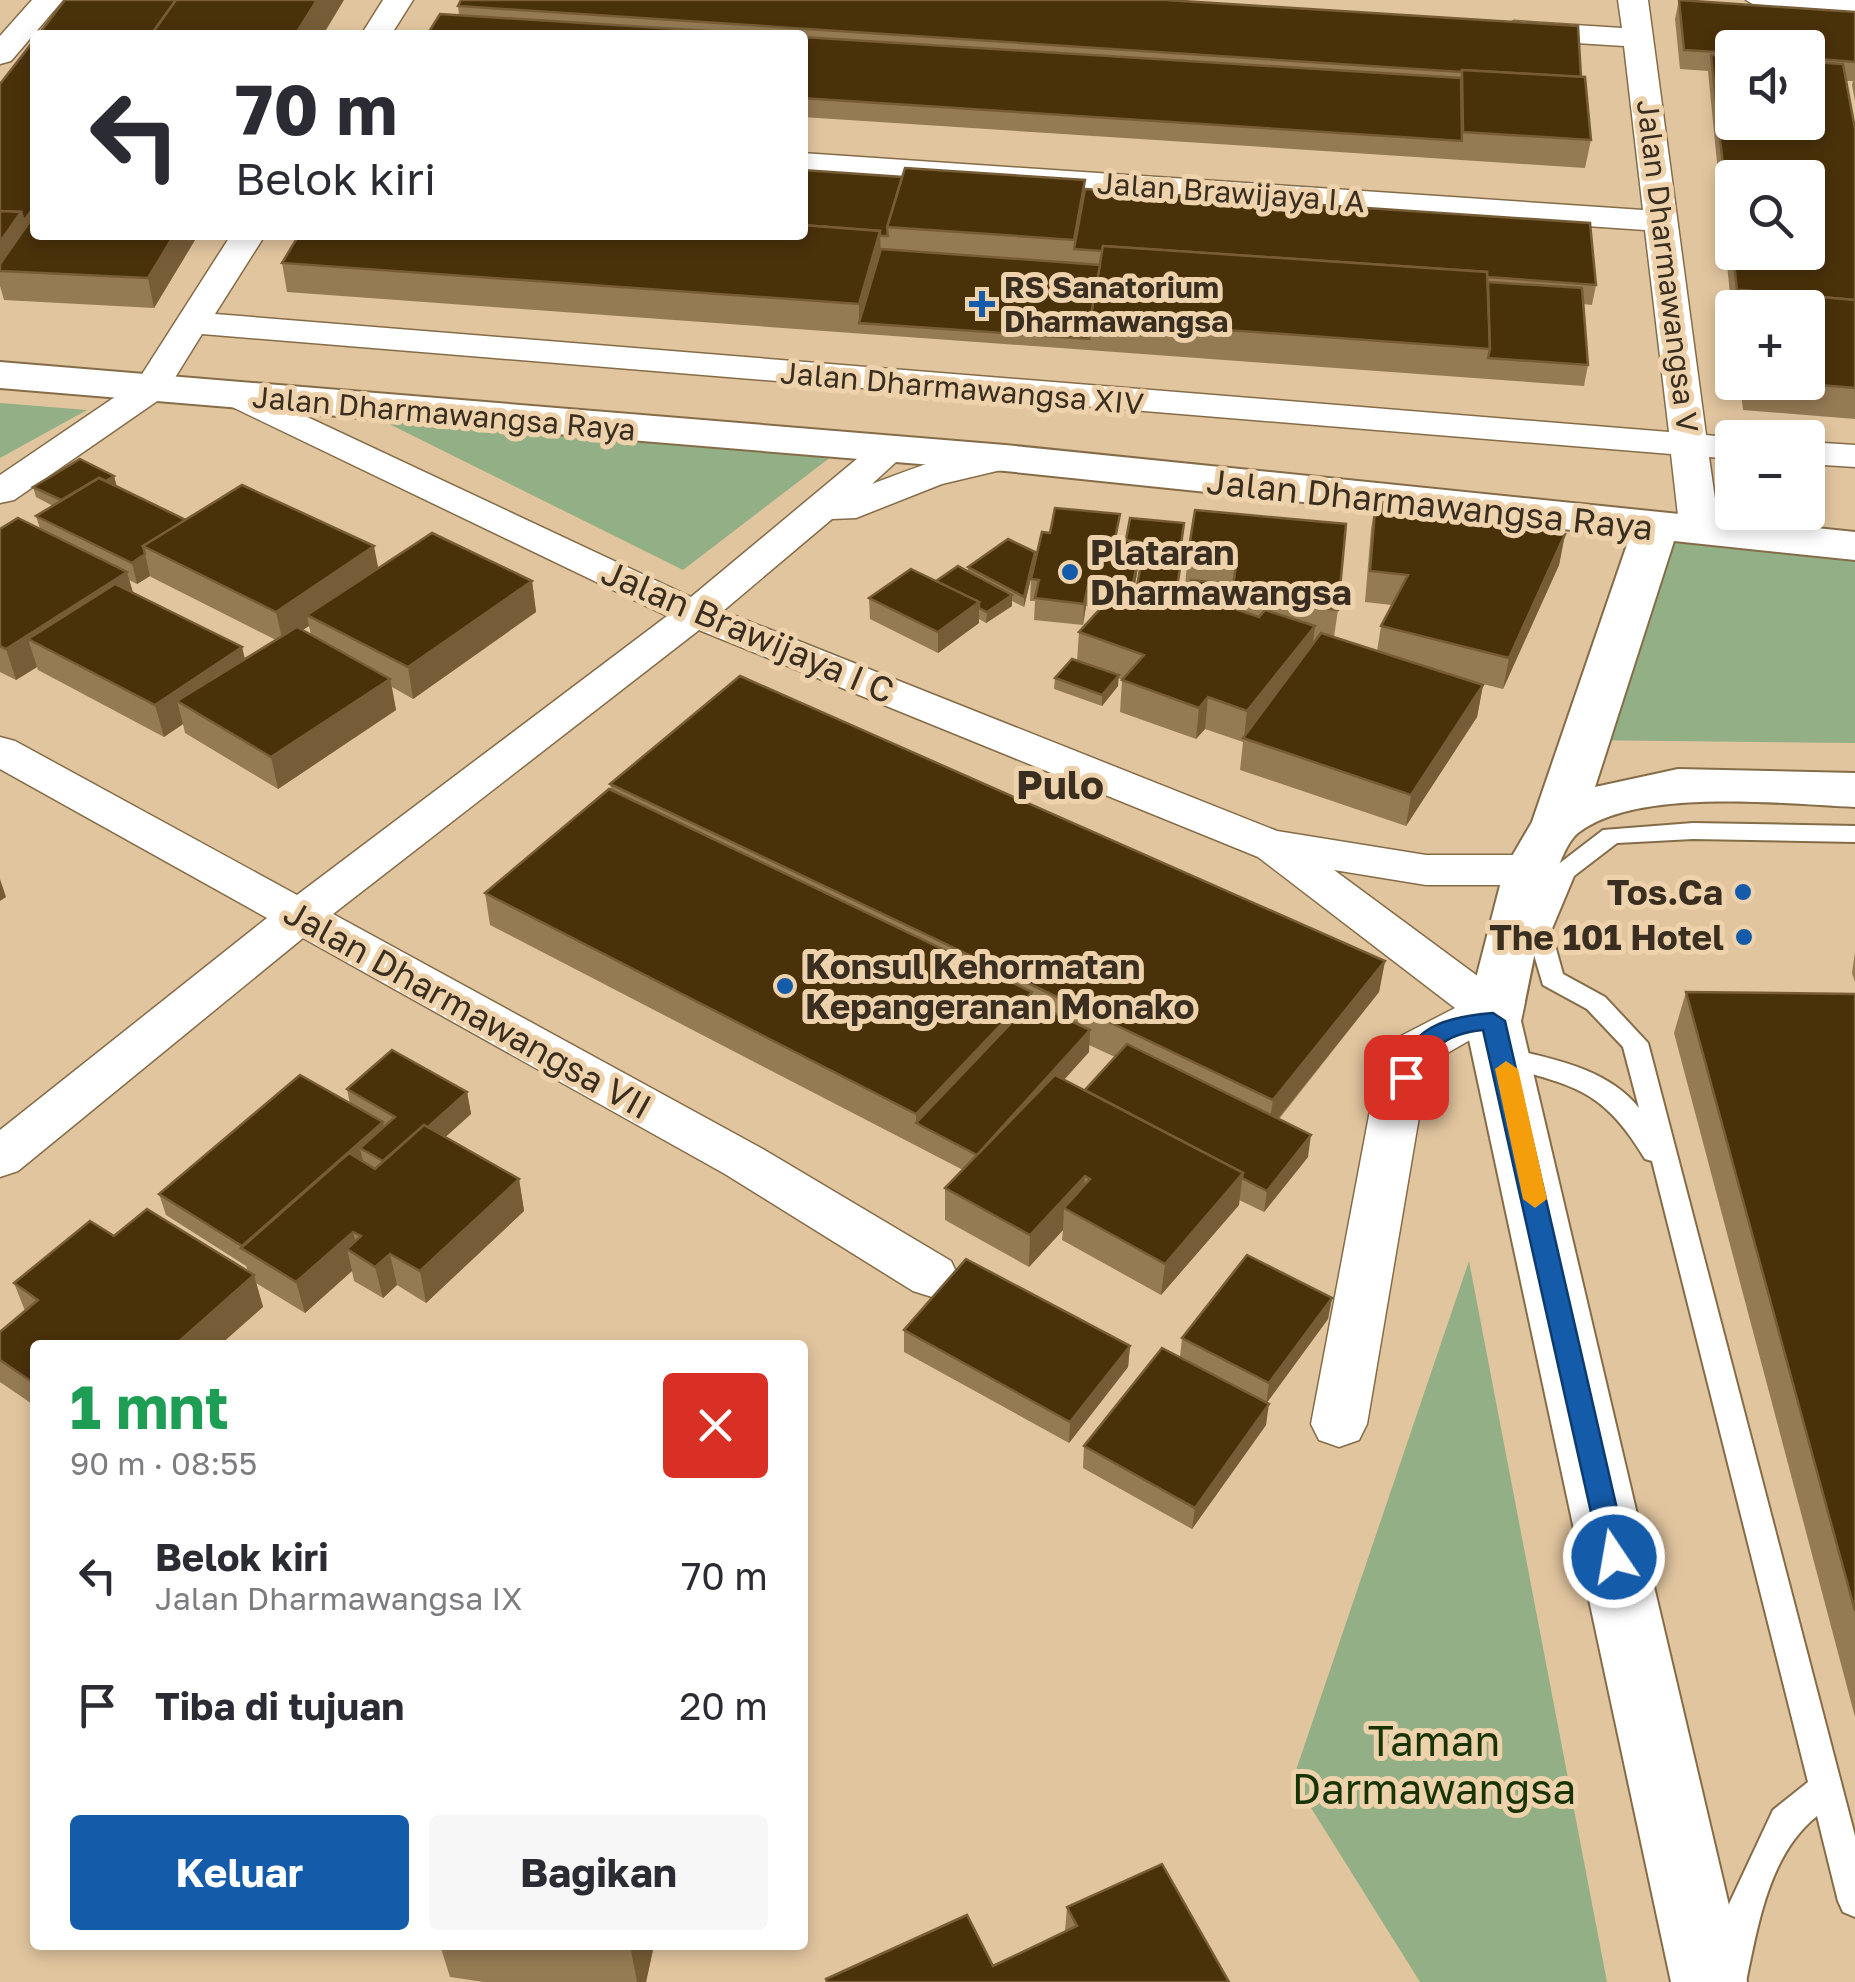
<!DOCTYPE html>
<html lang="id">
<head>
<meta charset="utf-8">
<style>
	:root { --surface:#fff; --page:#f7f7f7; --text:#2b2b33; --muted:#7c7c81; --accent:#145baa }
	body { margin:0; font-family:"Golos Text",sans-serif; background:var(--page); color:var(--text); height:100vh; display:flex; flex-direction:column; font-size:38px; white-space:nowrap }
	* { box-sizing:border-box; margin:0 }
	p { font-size:32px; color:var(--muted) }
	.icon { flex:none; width:55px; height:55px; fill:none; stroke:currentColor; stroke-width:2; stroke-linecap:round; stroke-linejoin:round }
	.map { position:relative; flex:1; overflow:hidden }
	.side { position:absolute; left:30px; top:1340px; width:778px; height:610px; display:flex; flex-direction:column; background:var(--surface); border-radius:10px; box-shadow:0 5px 15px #0003 }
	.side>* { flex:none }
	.banner { position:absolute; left:30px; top:30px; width:778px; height:210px; border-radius:10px; box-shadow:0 5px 15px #0003; background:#fff; color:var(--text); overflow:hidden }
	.controls { position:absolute; left:1715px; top:30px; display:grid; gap:20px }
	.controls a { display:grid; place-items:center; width:110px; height:110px; border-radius:10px; background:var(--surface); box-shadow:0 5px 15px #0003; font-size:50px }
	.pin { position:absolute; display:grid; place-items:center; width:85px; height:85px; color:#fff; margin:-42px; border-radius:20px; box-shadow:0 5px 15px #0006 }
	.me { position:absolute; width:110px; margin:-55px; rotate:348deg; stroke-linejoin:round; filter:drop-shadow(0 0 8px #0008) }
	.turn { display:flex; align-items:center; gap:35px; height:210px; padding:0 40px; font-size:45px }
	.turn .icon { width:130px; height:130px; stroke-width:2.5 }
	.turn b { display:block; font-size:70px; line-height:85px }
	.round { display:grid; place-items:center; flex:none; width:105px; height:105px; border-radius:10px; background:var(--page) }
	.overview { display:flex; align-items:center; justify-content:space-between; height:170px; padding:0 40px }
	h1 { font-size:60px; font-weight:700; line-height:75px; color:#1e9e55 }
	.button { display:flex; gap:20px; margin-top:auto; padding:20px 40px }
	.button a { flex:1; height:115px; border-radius:10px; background:var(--accent); color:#fff; font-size:40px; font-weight:700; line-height:115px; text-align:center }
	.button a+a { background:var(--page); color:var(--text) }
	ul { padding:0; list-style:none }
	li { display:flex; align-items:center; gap:30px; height:130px; padding:0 40px }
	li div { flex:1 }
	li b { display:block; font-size:38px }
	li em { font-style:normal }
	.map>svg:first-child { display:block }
	.green { fill:#93af85 }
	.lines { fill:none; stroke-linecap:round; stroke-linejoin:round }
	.lane-casing { stroke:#856c48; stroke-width:4 }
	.street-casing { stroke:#856c48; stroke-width:3 }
	.secondary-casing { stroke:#856c48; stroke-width:4 }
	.lane { fill:#fff; fill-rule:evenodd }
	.street { fill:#fff; fill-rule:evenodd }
	.secondary { fill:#fff; fill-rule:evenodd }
	.wall { fill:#957b54; fill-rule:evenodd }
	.shaded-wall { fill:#775d37 }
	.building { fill:#49310a; stroke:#775d37; stroke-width:2.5 }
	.route { fill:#145baa; stroke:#0d3b6e; stroke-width:2.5 }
	.slow { fill:#f59e0b }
	.poi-dot { fill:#145baa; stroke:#eed2ac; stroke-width:4 }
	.labels { text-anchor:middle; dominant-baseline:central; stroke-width:10; stroke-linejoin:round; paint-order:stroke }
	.far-street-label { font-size:30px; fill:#392e1f; stroke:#eed2ac }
	.far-poi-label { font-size:30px; font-weight:bold; fill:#392e1f; stroke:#eed2ac; text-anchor:start }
	.street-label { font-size:35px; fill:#392e1f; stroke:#eed2ac }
	.poi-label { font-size:35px; font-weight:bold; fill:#392e1f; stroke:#eed2ac; text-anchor:start }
	.quarter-label { font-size:40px; font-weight:bold; fill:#392e1f; stroke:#eed2ac }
	.near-park-label { font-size:42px; fill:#183403; stroke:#eed2ac }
</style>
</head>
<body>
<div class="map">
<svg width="1855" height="1982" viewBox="0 0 1855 1982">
	<rect width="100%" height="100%" fill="#e1c59f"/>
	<g class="green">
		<path d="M0,403L87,410L0,458Z"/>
		<path d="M357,408L840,450L683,570Z"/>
		<path d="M1671,525L1855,540V743L1574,740Z"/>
		<path d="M1469,1261L1607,1982H1420L1293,1779Z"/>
	</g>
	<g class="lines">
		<g class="lane-casing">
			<path id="lane" d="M1693,823L1855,826V842L1693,839L1617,843L1574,876L1551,931L1563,974L1605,997L1648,1043L1855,1836V1917L1843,1912L1838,1901L1817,1816C1769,1854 1758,1925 1746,1982H1712L1729,1904L1773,1810L1808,1782L1652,1161L1645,1159C1601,1085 1570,1086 1494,1063L1490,1056L1503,1047C1550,1059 1606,1067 1639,1108L1623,1047L1587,1009L1543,985L1527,931L1556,866L1603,830Z"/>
		</g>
		<g class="street-casing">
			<g id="street">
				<path d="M32,0H63L11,61L0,64V36Z"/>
				<path d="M383,0H413L391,35H361Z"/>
				<path d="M1618,0H1648L1706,435L1735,438L1732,459L1709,457L1720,533L1714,541H1686L1680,533L1671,454L202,334L163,397L14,500L0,503V475L137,382L231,235H265L215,314L1669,432L1645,230L802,173V153L1643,210L1624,46L1514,39L1499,30L1514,21L1622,28Z"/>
				<path d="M1746,0H1855V15L1761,9Z"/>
				<path d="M237,384L691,597L876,443H902L908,451L872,484C909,470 981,441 1018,450L1024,458L1018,466L942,484L856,518L832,519L723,611L1277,831L1426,855H1530L1546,859L1553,870L1546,881L1530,885H1426L1334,870L1510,1000L1517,1012L1510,1033L1470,1040L1437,1059L1421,1105L1367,1424L1359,1440L1339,1447L1319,1440L1311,1424L1371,1105L1399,1037L1455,1008L1258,857L699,630L333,914L761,1148L951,1261L958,1276L951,1291L932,1297L913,1291L725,1174L303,938L18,1171L0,1177V1130L267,918L0,769V737L15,741L297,895L667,616L224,403L219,395L224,387Z"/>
				<path d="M1808,442L1855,445V467L1808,464Z"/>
			</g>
		</g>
		<g class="secondary-casing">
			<path id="secondary" d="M0,362L1005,445L1855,532V560L1674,541L1595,787L1678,769L1855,773V807C1783,804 1636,787 1578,833C1550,855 1530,982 1521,1021L1747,1982H1671L1465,1021L1504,870L1532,822L1630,536L1005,471L0,388Z"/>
		</g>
		<use href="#lane" class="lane"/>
		<use href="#street" class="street"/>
		<use href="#secondary" class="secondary"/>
	</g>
	<g class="wall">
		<path d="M1679,0L1855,12V101L1852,85L1853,81H1846L1855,129V419L1743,410L1740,382H1808V308H1732V315L1708,71L1680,69L1675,19ZM1732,48H1808V122H1732Z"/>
		<path d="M458,6L1581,77L1591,140L1585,168L802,117V35H427L459,16Z"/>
		<path d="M0,84L198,235L154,308L4,300L0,286Z"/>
		<path d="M902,177L1085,180V189L1596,285L1592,305L1583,304L1588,365L1584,386L287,292L282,263Z"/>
		<path d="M117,486L186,520L378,568L532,581L536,612L413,699L392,687L396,710L278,789L185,733L183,724L164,737L38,670L37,667L16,680L0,672V529H40L36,516L53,506L36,497L33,487ZM150,576L151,577L276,640L245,659L242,647L133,592L129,580L137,584ZM309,626L311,635L302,630Z"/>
		<path d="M1376,499L1565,534L1559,565L1503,689L1467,680L1483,685L1477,717L1406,826L1240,770L1243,742L1205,729L1196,739L1120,712L1122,680L1118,678V686L1102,706L1054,689L1055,678L1077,661L1079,632L1102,608L1086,606L1083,625L1034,620L1035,601H1030L1031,579L1050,533L1126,540L1184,523L1179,562H1181L1180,573L1175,605L1185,608L1190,585H1185L1188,554L1195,510L1338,610L1334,637L1377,651L1381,626L1392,605L1365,602L1371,529ZM1139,559H1142L1136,592L1134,591ZM1221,588L1233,589L1231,608L1219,604Z"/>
		<path d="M1035,552V562L1024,607L1012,601V606L986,623L979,619V623L938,653L870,619L869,598L968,572V567Z"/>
		<path d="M610,784L1385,961L1379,992L1279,1119L1308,1157L1264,1212L1239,1200V1205L1161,1295L1062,1240L1063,1230L1029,1267L945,1220V1188L963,1170L490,925L485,893L611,790ZM1089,1045L1115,1057L1085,1090L1064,1080L1089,1052Z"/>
		<path d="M1855,952V982L1852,973Z"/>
		<path d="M1686,992L1855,994V1717L1674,1033Z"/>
		<path d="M347,1089L467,1092L471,1114L445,1137L519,1179L524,1211L426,1303L397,1285L383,1298L354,1281L352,1271L305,1313L256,1283L263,1307L35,1345V1406L0,1382V1332L25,1311L14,1283L114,1236L248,1271L246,1266L166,1215L159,1194L350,1104Z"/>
		<path d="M1332,1298L1328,1319L1267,1402L1266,1425L1192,1529L1083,1468L1084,1446L1180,1357L1182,1338Z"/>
		<path d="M904,1330L1130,1346L1128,1367L1069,1443L904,1352Z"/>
		<path d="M1067,1907L1229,1982H826V1979L993,1966L1065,1931Z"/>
		<path d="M440,1945H654L646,1982H484L450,1977Z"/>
	</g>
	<g class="shaded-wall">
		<path d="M317,0H344L323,35H295Z"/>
		<path d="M35,205V232L0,271V242L21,212Z"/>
		<path d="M880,231L881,260L859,323V304Z"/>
		<path d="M174,235H198L154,308L148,278Z"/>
		<path d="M114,476L117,487L68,504Z"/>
		<path d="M1565,534L1559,565L1503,689L1509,658Z"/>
		<path d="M1141,542L1139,563L1130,611L1132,589Z"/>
		<path d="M374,546L380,577L307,615L309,626L283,643L276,612Z"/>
		<path d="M1035,552V562L1024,607V597Z"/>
		<path d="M145,554L150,576L137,584L132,563Z"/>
		<path d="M127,572L136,603L28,639L37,667L16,680L6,649Z"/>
		<path d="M532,581L536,612L413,699L408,667Z"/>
		<path d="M1088,585L1086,606L1083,625L1084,604Z"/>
		<path d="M1012,595V606L986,623L987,612Z"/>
		<path d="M979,602V623L938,653V632Z"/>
		<path d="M1315,626L1311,657L1244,738L1247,711Z"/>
		<path d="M242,647L249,678L177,701L183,724L164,737L155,705Z"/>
		<path d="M1119,675L1118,686L1102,706V695Z"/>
		<path d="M390,679L396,710L278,789L271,757Z"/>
		<path d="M1483,685L1477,717L1406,826L1411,795Z"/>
		<path d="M1208,697L1205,729L1196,739L1199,708Z"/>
		<path d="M0,879L6,897L0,901Z"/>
		<path d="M1385,961L1379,992L1268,1131L1273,1100Z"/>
		<path d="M1032,992L1031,1024L916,1123V1114Z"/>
		<path d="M1090,1030L1089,1052L976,1177L977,1155Z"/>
		<path d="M467,1092L471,1114L392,1185L387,1163Z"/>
		<path d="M383,1122L388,1144L360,1148L364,1165L242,1246Z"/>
		<path d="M1311,1135L1308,1157L1264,1212L1267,1191Z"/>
		<path d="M1243,1173L1239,1205L1161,1295L1165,1264Z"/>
		<path d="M1085,1176L1083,1208H1064L1063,1230L1029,1267L1030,1235Z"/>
		<path d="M519,1179L524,1211L426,1303L420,1271Z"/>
		<path d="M353,1232L359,1257L347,1249L352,1271L305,1313L296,1282Z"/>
		<path d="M390,1254L397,1285L383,1298L375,1267Z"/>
		<path d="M254,1275L263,1307L220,1345H175Z"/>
		<path d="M1332,1298L1328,1319L1266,1404L1269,1383Z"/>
		<path d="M1130,1346L1128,1367L1069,1443L1070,1422Z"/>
		<path d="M1269,1404L1266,1425L1192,1529L1195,1508Z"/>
		<path d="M630,1945H654L646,1982H637Z"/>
	</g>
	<g class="building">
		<path d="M65,0H176L151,35H38Z"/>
		<path d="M176,0H317L295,35H151Z"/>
		<path d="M461,0H1166L1578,26L1581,77L1462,70V72L458,6Z"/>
		<path d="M1679,0L1855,12V62L1808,58V48H1732V53L1684,50Z"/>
		<path d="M440,14L770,35H427Z"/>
		<path d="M802,37L1461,78L1462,141L802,98Z"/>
		<path d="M35,39V205L24,221L21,212L0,211V84Z"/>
		<path d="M1711,55L1732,56V122H1808V62L1843,64L1855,129V300L1740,290L1738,300L1733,252H1808V178H1732V249Z"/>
		<path d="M1462,70L1585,77L1591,140L1463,132Z"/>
		<path d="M905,168L1085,180L1074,240L887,227Z"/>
		<path d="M802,170L902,177L887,227L888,236H880V231L802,225Z"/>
		<path d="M1085,189L1590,223L1596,285L1487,277V272L1103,246L1102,251L1074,249Z"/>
		<path d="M0,211L21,212L0,242Z"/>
		<path d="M35,214V235H174L148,278L0,271V264Z"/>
		<path d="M802,225L880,231L859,304L282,263L299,235H802Z"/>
		<path d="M1103,246L1487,272L1490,349L1090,320Z"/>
		<path d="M881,249L1100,265L1090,320L1089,339L859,323Z"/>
		<path d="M1488,282L1582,288L1588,365L1488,358L1490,349Z"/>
		<path d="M1740,290L1855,300V388L1785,382H1808V308H1742Z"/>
		<path d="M80,459L114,476L106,481L99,478L61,500L33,487Z"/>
		<path d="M99,478L186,520L143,546L145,554L132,563L36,516Z"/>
		<path d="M242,485L374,546L276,612L143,546Z"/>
		<path d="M1376,499L1444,505L1565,534L1509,658L1381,626L1408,575L1370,571Z"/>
		<path d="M1055,508L1120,514L1115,539L1141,542L1132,589L1121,586L1120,588L1088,585L1084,604L1035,598L1039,580L1031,579L1042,532L1050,533Z"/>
		<path d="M1195,510L1346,524L1338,610L1231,600L1237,559L1188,554Z"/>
		<path d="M18,518L127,572L6,649L0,646V529Z"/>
		<path d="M1130,518L1184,523L1180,552L1140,548L1141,542L1126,540Z"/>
		<path d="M432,533L532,581L408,667L307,615Z"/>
		<path d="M1008,539L1035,552L1024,597L968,567Z"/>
		<path d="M1142,558L1181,562L1175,600L1154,598L1136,592Z"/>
		<path d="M958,566L1012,595L987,612L979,608V602L936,581Z"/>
		<path d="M911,569L979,602L938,632L869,598Z"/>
		<path d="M1191,580L1222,583L1218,604L1196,596L1186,605Z"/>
		<path d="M115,584L242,647L155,705L28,639Z"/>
		<path d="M1121,586L1185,608L1196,596L1259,617L1265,610L1315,626L1247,711L1208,697L1199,708L1122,680L1144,655L1079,632Z"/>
		<path d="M297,627L390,679L271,757L177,701Z"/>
		<path d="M1321,633L1483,685L1411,795L1243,738Z"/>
		<path d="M1072,659L1119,675L1102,695L1055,678Z"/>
		<path d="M740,676L1385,961L1273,1100L610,784Z"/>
		<path d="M609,789L1032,992L916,1114L485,893Z"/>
		<path d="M1686,992L1855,994V1611Z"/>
		<path d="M1031,1002L1090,1030L977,1155L916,1123Z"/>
		<path d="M1127,1044L1311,1135L1267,1191L1242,1178L1243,1173L1085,1090Z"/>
		<path d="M392,1050L467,1092L428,1127L424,1125L383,1161L360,1148L395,1117L347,1089Z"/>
		<path d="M300,1075L383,1122L242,1246L159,1194Z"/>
		<path d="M1055,1075L1243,1173L1165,1264L1064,1208L1090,1179L1085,1176L1030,1235L945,1188Z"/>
		<path d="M424,1125L519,1179L420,1271L390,1254L375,1267L347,1249L361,1236L353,1232L296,1282L241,1248L349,1153L375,1169Z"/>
		<path d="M147,1209L254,1275L175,1345H35V1384L0,1360V1332L38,1300L14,1283L90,1221L114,1236Z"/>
		<path d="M1247,1255L1332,1298L1269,1383L1182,1338Z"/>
		<path d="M966,1259L1130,1346L1070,1422L904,1330Z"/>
		<path d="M1162,1348L1269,1404L1195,1508L1084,1446Z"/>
		<path d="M1162,1864L1229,1982H827L826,1979L967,1915L993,1966L1077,1926L1067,1907Z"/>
	</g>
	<path class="route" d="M1493,1013L1505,1021L1628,1557L1624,1566L1614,1569L1605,1566L1601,1557L1483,1030C1441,1034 1432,1050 1414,1083L1406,1086L1394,1077C1412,1027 1442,1017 1493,1013Z"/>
	<path class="slow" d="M1506,1061L1518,1069L1547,1199L1535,1208L1523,1199L1495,1069Z"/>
	<g class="poi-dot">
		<path d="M977 289h10v10h10v10h-10v10h-10v-10h-10v-10h10z"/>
		<circle cx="1070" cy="572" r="10"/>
		<circle cx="1743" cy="892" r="10"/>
		<circle cx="1744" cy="937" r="10"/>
		<circle cx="785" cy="986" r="10"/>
	</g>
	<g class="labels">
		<g class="far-street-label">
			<text transform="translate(1231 192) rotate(4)">Jalan Brawijaya I A</text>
			<text transform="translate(1668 266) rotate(83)">Jalan Dharmawangsa V</text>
			<text transform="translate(962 388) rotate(5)">Jalan Dharmawangsa XIV</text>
			<text transform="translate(444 413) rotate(5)">Jalan Dharmawangsa Raya</text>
		</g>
		<g class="far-poi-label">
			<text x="1004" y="287">RS Sanatorium<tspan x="1004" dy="34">Dharmawangsa</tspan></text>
		</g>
		<g class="street-label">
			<text transform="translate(1430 504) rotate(6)">Jalan Dharmawangsa Raya</text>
			<text transform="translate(748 631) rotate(23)">Jalan Brawijaya I C</text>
			<text transform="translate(468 1009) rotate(29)">Jalan Dharmawangsa VII</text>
		</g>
		<g class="poi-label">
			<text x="1090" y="552">Plataran<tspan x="1090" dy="40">Dharmawangsa</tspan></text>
			<text x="1723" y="892" text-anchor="end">Tos.Ca</text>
			<text x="1724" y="937" text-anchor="end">The 101 Hotel</text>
			<text x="805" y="966">Konsul Kehormatan<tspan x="805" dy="40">Kepangeranan Monako</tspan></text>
		</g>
		<g class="quarter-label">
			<text x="1060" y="784">Pulo</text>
		</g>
		<g class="near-park-label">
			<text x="1434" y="1740">Taman<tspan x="1434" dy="48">Darmawangsa</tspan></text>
		</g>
	</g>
</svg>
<div class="controls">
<a><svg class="icon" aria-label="sound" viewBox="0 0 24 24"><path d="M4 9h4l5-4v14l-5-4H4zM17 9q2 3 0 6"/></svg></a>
<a><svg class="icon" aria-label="search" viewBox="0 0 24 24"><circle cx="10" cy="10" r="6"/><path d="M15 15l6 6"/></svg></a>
<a>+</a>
<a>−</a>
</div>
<div class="pin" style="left:1406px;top:1077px;background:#d93025"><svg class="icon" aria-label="arrive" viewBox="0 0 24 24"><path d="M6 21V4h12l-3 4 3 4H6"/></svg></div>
<svg class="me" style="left:1614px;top:1557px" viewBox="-20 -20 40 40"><circle r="17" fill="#145baa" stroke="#fff" stroke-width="3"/><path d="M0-11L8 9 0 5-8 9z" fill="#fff"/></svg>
<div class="banner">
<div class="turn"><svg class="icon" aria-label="left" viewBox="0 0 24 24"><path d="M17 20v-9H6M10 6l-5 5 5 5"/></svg><div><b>70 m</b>Belok kiri</div></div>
</div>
<section class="side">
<div class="overview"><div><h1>1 mnt</h1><p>90 m · 08:55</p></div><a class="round" style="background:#d93025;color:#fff"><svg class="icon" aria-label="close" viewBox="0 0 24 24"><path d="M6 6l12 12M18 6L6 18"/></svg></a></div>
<ul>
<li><svg class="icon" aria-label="left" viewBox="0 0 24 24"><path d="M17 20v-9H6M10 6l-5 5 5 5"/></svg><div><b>Belok kiri</b><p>Jalan Dharmawangsa IX</p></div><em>70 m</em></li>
<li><svg class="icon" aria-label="arrive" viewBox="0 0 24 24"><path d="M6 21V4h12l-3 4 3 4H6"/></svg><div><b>Tiba di tujuan</b></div><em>20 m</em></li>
</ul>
<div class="button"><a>Keluar</a><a>Bagikan</a></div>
</section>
</div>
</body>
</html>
